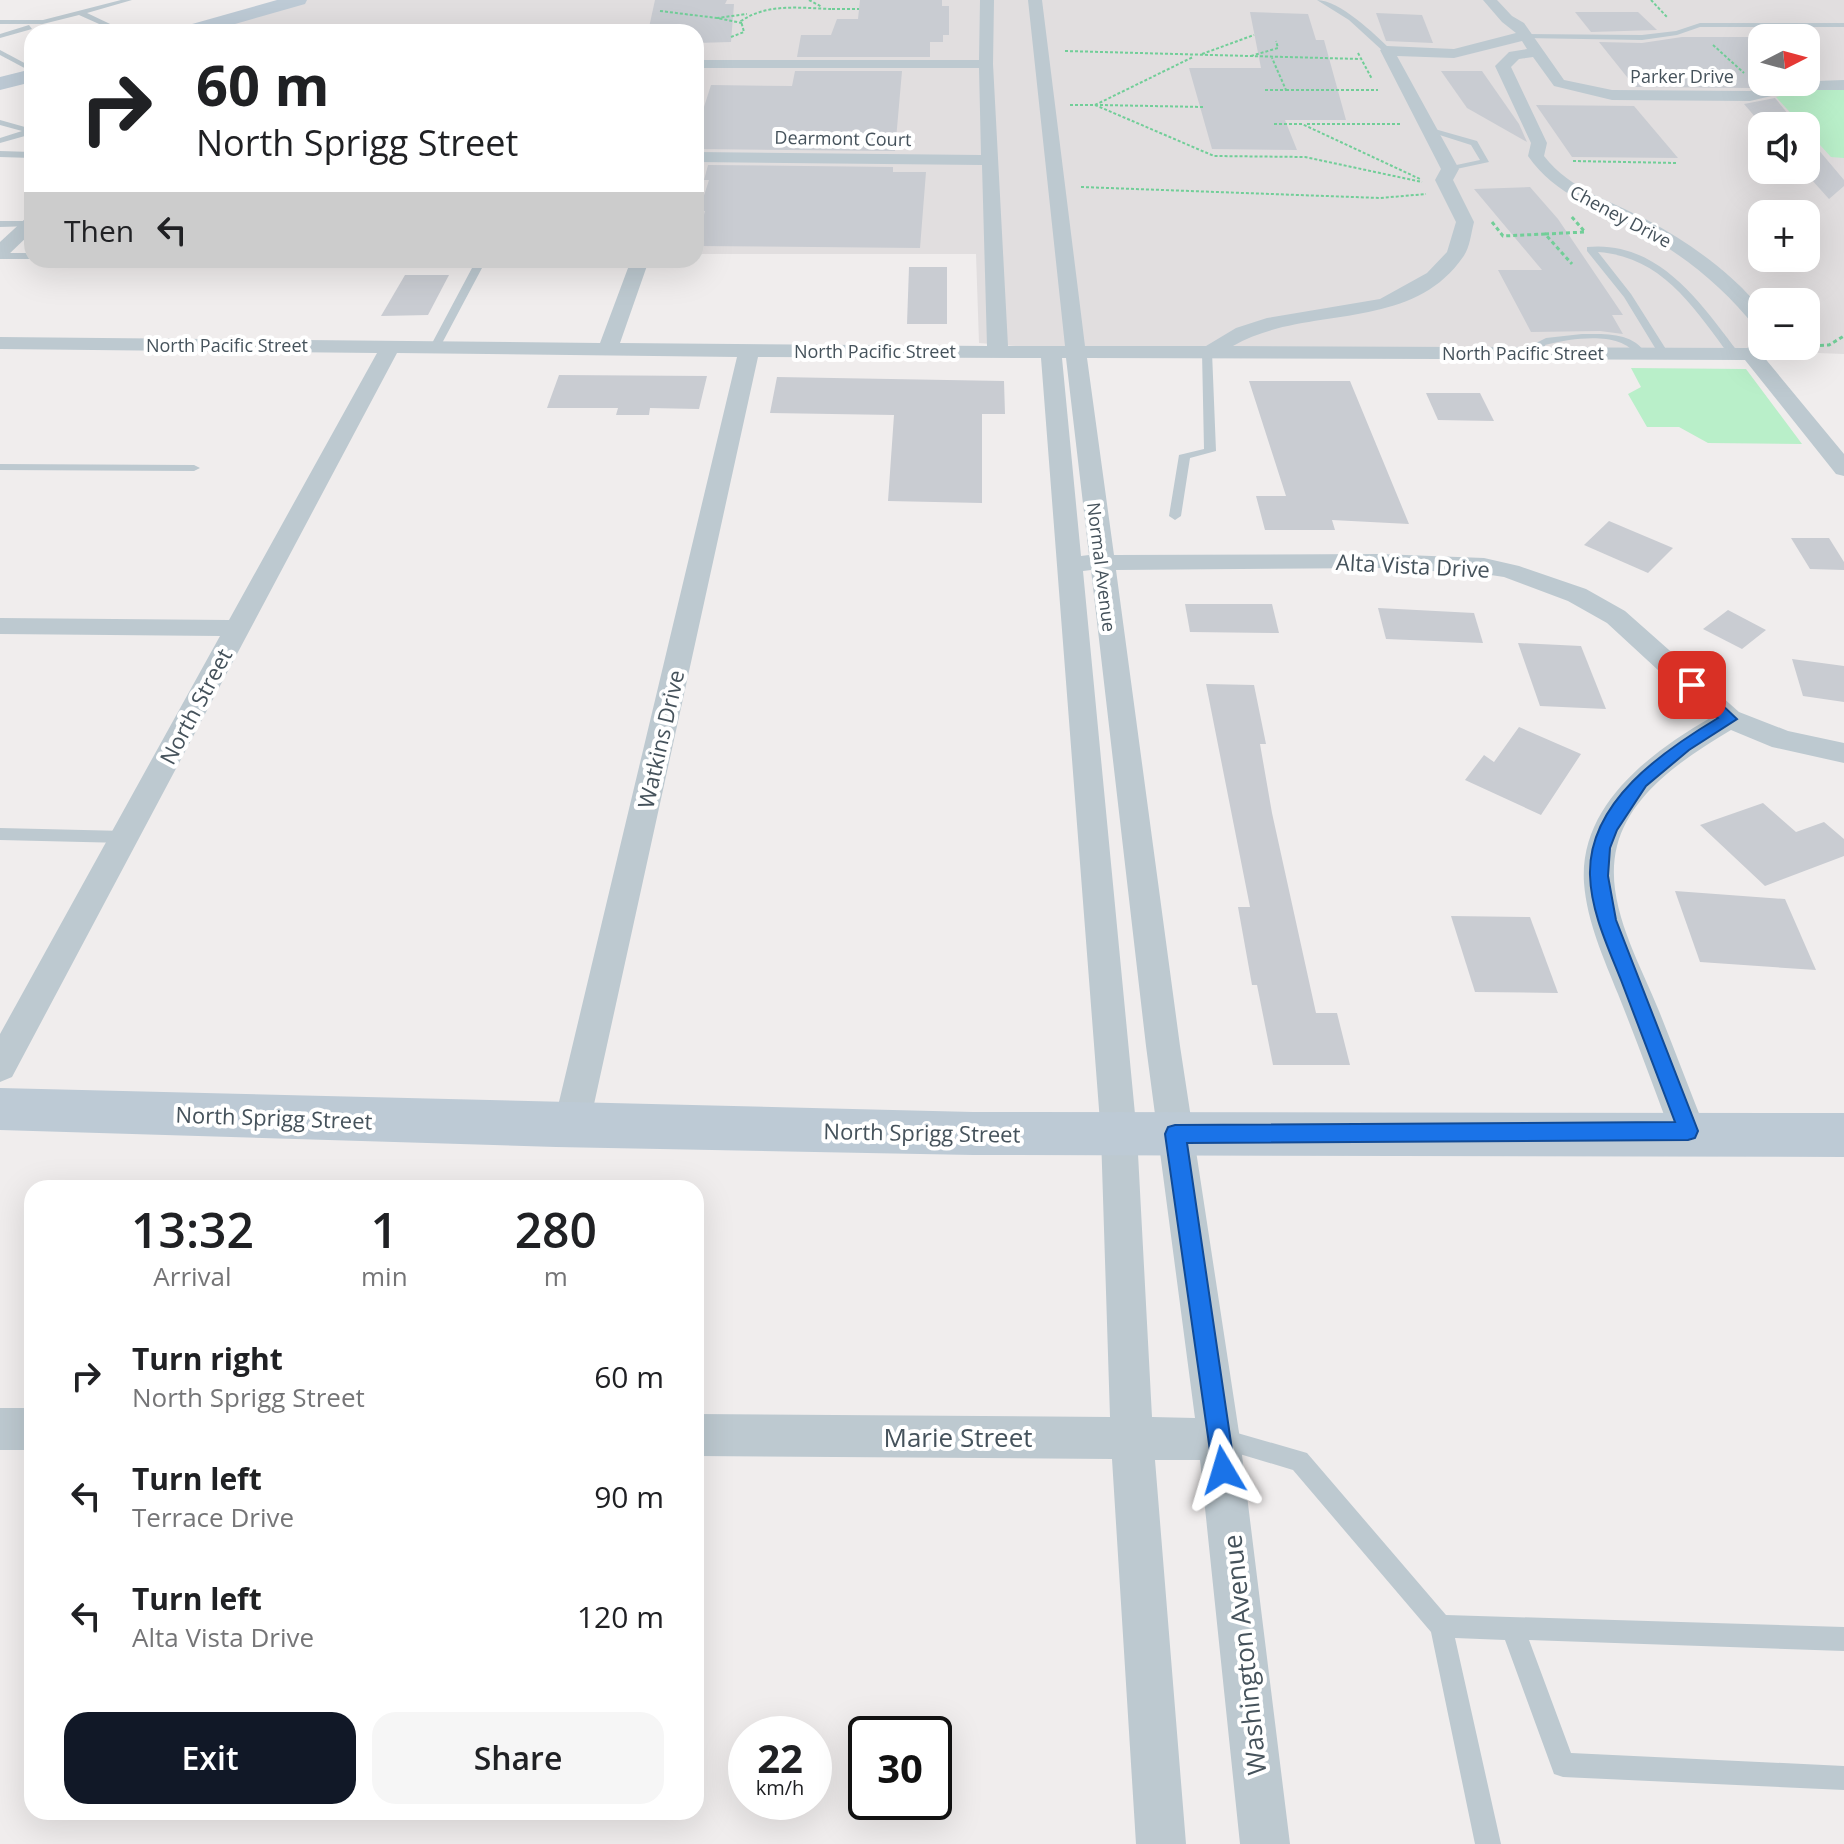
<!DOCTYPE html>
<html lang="en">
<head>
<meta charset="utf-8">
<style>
	:root { --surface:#fff; --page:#f6f6f6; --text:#202124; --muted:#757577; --accent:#111827 }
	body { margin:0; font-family:"Open Sans",sans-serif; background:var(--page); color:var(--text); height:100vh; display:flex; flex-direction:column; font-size:30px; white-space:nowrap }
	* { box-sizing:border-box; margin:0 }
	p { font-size:26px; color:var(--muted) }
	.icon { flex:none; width:44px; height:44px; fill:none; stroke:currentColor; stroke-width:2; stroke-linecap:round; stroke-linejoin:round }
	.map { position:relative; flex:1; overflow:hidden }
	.drawer { position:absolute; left:24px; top:1180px; width:680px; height:640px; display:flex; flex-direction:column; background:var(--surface); border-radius:24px; box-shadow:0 8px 32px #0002 }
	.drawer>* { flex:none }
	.guide { position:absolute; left:24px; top:24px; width:680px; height:244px; border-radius:24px; box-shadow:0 8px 32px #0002; background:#fff; color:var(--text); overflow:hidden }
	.needle { width:52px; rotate:84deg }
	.tools { position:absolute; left:1748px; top:24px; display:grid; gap:16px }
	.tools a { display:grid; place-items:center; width:72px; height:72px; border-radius:16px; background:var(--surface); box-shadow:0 8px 32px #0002; font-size:40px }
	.speed { position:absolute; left:728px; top:1716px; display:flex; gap:16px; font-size:40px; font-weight:700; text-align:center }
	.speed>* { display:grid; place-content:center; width:104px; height:104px; border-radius:50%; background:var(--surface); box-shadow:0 8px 32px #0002; line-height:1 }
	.speed small { font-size:20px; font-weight:400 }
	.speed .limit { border:4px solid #111; border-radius:12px; background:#fff; color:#111 }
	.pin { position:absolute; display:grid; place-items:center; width:68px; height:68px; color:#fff; margin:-34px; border-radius:16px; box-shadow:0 4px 12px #0006 }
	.me { position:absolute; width:88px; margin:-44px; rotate:353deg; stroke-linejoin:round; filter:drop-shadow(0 0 6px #0008) }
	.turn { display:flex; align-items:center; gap:28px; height:168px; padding:0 40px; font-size:36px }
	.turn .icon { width:104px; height:104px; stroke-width:2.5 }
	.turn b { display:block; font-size:56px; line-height:68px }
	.then { display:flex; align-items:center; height:76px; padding:0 40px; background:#0003; gap:16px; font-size:30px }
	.eta { display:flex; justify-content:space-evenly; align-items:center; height:136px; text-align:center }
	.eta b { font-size:48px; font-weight:600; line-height:56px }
	.action { display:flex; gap:16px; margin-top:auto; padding:16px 40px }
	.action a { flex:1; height:92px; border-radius:24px; background:var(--accent); color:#fff; font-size:32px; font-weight:600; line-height:92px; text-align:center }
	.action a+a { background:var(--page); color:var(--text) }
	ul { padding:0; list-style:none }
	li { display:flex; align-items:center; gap:24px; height:120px; padding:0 40px }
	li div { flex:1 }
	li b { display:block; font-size:30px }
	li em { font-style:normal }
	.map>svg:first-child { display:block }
	.education { fill:#e1dedf; fill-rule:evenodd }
	.green { fill:#b9efc9 }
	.building { fill:#c9ccd2 }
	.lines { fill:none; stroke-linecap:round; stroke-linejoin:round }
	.path-far1 { stroke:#71ce98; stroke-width:2; stroke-dasharray:3 2; stroke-linecap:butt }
	.path { stroke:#71ce98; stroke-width:3; stroke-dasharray:4 3; stroke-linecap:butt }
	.service { fill:#bdc9d0; fill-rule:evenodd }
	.minor { fill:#bdc9d0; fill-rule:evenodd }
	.secondary { fill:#bdcad5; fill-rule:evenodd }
	.route { fill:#1a73e8; stroke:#114b97; stroke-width:2 }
	.labels { text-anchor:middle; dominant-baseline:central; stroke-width:8; stroke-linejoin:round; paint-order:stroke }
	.far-street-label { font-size:18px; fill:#45525b; stroke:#fff }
	.street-label { font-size:22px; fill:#45525b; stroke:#fff }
	.near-street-label { font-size:26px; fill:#45525b; stroke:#fff }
</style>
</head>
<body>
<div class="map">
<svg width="1844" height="1844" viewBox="0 0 1844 1844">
	<rect width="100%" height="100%" fill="#f0eded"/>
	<path class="education" d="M298,0H1844V354L1692,348L1075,351L979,343L976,254H696V32H185ZM1762,38H1806V82H1762ZM1762,126H1806V170H1762ZM1762,214H1806V258H1762ZM1762,302H1806V346H1762Z"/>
	<g class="green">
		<path d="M1844,89V158L1831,157L1776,97L1803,90Z"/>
		<path d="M1631,368L1746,369L1802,444L1708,443L1679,427H1647L1628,394L1641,387Z"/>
	</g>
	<g class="building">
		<path d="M655,0H727L725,4H734L731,42L696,43V32H648Z"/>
		<path d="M860,0H942V6H949V35H943V42H930V57H797L801,35H831L837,19H858Z"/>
		<path d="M1250,12L1308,14L1316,40H1324L1346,120H1285L1297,150L1212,149L1189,68H1261Z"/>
		<path d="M1575,12H1638L1657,30L1591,32Z"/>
		<path d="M1376,13L1422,15L1433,43L1386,41Z"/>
		<path d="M1682,37H1770L1762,38V73H1754L1764,85L1750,88L1635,87L1599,42L1642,43Z"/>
		<path d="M795,71H902L895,151L696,149V132L711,85L792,86Z"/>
		<path d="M1441,71H1482L1519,124L1527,142L1467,108Z"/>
		<path d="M1775,98L1798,126H1763L1744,104Z"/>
		<path d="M1536,105L1634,106L1678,158L1572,157Z"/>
		<path d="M1806,135L1844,180V186L1829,199L1803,170H1806Z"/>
		<path d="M708,165L893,167V172H926L920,248L696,246L705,211H699L709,180H704Z"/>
		<path d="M1530,187L1558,219L1623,315H1612L1623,334L1600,331L1531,332L1498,270H1542L1474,189Z"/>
		<path d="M909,267H947V324H907Z"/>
		<path d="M405,275H449L428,315L381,316Z"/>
		<path d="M559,375L707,376L699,409L650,408L649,415H616L618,408H547Z"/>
		<path d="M777,377L1004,381L1005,414H982V503L888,501L894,415L770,413Z"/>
		<path d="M1249,381H1350L1409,524L1332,520L1335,530H1265L1256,496H1286Z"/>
		<path d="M1426,393H1480L1494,421L1438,420Z"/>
		<path d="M1609,521L1673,548L1648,573L1584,545Z"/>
		<path d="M1791,538H1829L1844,562V570L1810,569Z"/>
		<path d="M1185,604H1272L1279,633L1190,632Z"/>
		<path d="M1378,608L1474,613L1483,643L1386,639Z"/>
		<path d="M1728,610L1766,630L1742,649L1703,629Z"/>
		<path d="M1518,643L1581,646L1606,709L1540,706Z"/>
		<path d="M1792,659L1844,666V702L1803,696Z"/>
		<path d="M1206,684L1254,685L1266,744H1260L1272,813L1316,1013H1337L1350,1065H1273L1257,985H1252L1238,907H1250Z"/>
		<path d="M1519,727L1581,754L1541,815L1465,780L1484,755L1494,762Z"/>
		<path d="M1763,803L1796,832L1824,822L1844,839V856L1765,886L1700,825Z"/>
		<path d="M1675,891L1785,899L1816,970L1700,962Z"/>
		<path d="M1451,916L1530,917L1558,993L1475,992Z"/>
	</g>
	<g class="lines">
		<g class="path-far1">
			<path d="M809,0L822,7"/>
			<path d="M1651,0L1667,17"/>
			<path d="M832,9H859"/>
			<path d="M660,11L717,18"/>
			<path d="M742,23L717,18L747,14"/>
			<path d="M731,37L744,32L741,21C768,3 800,8 831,9"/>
			<path d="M1713,45L1744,73"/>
			<path d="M1065,51L1360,59"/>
			<path d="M1358,53L1372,79"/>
			<path d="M1202,54L1254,35"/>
			<path d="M1251,56L1278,48L1276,41"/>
			<path d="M1265,90H1286L1272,58"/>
			<path d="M1286,90H1378"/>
			<path d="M696,99L701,84"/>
			<path d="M1070,105H1095L1193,57"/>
			<path d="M1095,105L1214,156L1305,157L1422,182"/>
			<path d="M1100,105L1203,107"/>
			<path d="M1274,124H1302L1420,179"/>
			<path d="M1307,124H1401"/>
			<path d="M1573,161L1676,163"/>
			<path d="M1081,187L1380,198L1426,194"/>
		</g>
		<g class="path">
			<path d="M1492,222L1503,236L1545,234L1572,264"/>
			<path d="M1545,234L1585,232L1571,216"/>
			<path d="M1806,346L1829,345L1844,336"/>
		</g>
		<g class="service">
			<path d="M121,0H132L87,13L127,32H117L79,15L43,24H0V20H43Z"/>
			<path d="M1317,0C1339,0 1375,34 1391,50L1384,52L1349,20Z"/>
			<path d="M1700,23H1844V27H1700L1677,35L1642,40L1524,38L1520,36L1524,34L1642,35L1676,31Z"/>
			<path d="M29,25L32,29L0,38V34Z"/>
			<path d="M0,50L32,67V72L0,55Z"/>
			<path d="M0,120L32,129V134L0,143V138L22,131L0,125Z"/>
			<path d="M1424,126L1477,141L1489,162L1447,171V167L1480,160L1471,145L1424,130Z"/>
			<path d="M0,151L32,152V158L0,157Z"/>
			<path d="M0,221H29L32,222V226L0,227Z"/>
			<path d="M1587,247C1658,240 1700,302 1738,352V356H1730C1694,308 1663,257 1598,252L1631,294L1669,354L1660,356L1624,297L1587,251Z"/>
			<rect x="0" y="253" width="32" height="6"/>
			<path d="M471,260H481L482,268L440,347L431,349L430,347L472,268Z"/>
			<path d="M1582,334C1606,334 1633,332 1646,354L1637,356C1622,331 1574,338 1549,344L1545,345L1547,353L1542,356L1537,353L1534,344L1546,338Z"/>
			<path d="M1207,349L1212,352L1216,451L1190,458L1181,516L1175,520L1169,516L1179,455L1204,449L1202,352Z"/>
			<path d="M0,464L194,465L200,468L194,471L0,470Z"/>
			<path d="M0,828L125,831L133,837L125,843L0,840Z"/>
			<path d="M1220,1428L1307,1453L1446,1615L1844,1627V1651L1529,1640L1571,1753L1844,1766V1790L1563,1777L1554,1774L1505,1640L1455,1638L1501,1844H1475L1431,1632L1293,1470L1213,1446L1209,1439L1213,1432Z"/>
		</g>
		<g class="minor">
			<path d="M980,0H994L993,64L1008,346H1065L1028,0H1042L1085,346H1206L1236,328L1267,318L1380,299L1427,273L1447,252L1456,222L1435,180L1441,169L1380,50L1387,46L1454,49L1516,33L1502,22L1483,0H1497L1512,16L1524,23L1564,80L1612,90L1750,91L1790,82L1844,80V90H1797L1750,101L1612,100L1554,86L1533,57L1519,59L1511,67L1547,143L1544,156C1571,191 1612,201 1649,221C1690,243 1733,274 1762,310V329L1755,327C1724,287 1682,254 1638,230C1597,207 1556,196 1528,156L1531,143L1495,66L1509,52L1527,49L1522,41L1454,58L1397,56L1459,169L1453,180L1474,222C1471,233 1470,248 1463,257C1410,334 1304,304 1233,346L1747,348L1762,341V346H1777L1763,356L1844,454V476L1836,474L1745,360L1087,358L1114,555L1379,554L1484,558L1519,566L1586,589L1625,611L1739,712L1788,731L1844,743V763L1772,747L1731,730C1686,757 1631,792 1617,846C1603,901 1639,961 1659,1011C1675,1051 1690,1091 1706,1131L1701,1142L1688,1147L1675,1142L1670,1131C1653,1085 1636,1039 1618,994C1604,959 1587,922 1584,883C1579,805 1650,753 1710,718L1607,623L1568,601L1504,577L1484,574L1379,568L1116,570L1180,1046L1240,1439L1290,1844H1240L1200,1460H1155L1186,1844H1136L1112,1459L696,1456V1414L1110,1417L1101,1135L1041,358L758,357L589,1127L584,1138L571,1143L558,1138L553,1127L737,357L397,353L12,1077L0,1082V1034L220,636L0,634V618L229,620L377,353L0,349V337L600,343L631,260H649L620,343L987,346L982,165L696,162V152L981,155L979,68H696V60H979ZM1062,358H1066L1089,555L1081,556ZM1091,570L1146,1046L1195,1418L1152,1417L1137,1135L1083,571Z"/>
			<path d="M32,217V232L7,256L0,258V242L26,218Z"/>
			<rect x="0" y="1408" width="32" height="42"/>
		</g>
		<g class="secondary">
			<path d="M277,0H307L305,4L207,32H175L178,28Z"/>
			<path d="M32,69V82L0,90V77Z"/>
			<path d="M0,1088L973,1112L1844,1113V1157L973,1155L556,1147L0,1130Z"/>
		</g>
	</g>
	<path class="route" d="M1692,679L1697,681L1737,719L1689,750L1646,786L1617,830L1610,848L1608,876L1616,920L1698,1131L1695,1138L1688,1140L1187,1143L1235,1470L1231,1479L1223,1482L1214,1479L1165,1134L1168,1127L1175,1125L1675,1122C1657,1075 1639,1028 1621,980C1608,947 1591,912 1590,875C1588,802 1663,751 1718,718L1687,688V681Z"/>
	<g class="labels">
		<g class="far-street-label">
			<text x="1682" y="76">Parker Drive</text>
			<text transform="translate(843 138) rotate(1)">Dearmont Court</text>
			<text transform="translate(1621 216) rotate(28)">Cheney Drive</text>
			<text x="227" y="345">North Pacific Street</text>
			<text x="875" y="351">North Pacific Street</text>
			<text x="1523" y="353">North Pacific Street</text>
			<text transform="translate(1102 567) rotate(83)">Normal Avenue</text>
		</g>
		<g class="street-label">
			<text transform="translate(1413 565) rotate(3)">Alta Vista Drive</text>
			<text transform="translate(195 706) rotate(-62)">North Street</text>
			<text transform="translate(660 739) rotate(-77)">Watkins Drive</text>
			<text transform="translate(274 1117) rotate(2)">North Sprigg Street</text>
			<text transform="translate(922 1132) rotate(1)">North Sprigg Street</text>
		</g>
		<g class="near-street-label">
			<text x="958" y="1437">Marie Street</text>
			<text transform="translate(1244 1655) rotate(-96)">Washington Avenue</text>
		</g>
	</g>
</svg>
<div class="tools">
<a><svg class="needle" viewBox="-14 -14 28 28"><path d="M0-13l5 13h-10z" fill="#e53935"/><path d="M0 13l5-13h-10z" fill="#757577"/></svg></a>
<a><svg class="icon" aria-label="sound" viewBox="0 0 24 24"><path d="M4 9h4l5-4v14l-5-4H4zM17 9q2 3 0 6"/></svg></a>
<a>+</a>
<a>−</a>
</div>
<div class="speed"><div>22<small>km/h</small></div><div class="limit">30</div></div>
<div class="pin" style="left:1692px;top:685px;background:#d93025"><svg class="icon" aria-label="arrive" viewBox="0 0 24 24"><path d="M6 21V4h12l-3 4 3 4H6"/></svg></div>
<svg class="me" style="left:1223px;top:1470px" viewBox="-20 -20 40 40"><path d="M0-17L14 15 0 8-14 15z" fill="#1a73e8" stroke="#fff" stroke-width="4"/></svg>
<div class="guide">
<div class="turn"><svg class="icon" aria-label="right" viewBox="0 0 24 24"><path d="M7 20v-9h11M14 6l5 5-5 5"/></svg><div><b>60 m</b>North Sprigg Street</div></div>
<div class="then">Then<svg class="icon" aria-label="left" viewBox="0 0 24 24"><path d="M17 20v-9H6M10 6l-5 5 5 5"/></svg></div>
</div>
<section class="drawer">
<div class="eta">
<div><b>13:32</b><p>Arrival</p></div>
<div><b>1</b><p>min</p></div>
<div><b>280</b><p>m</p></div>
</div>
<ul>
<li><svg class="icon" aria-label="right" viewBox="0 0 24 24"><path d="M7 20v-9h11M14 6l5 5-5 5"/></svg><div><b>Turn right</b><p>North Sprigg Street</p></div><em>60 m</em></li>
<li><svg class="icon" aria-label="left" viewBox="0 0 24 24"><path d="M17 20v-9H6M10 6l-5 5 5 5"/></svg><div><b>Turn left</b><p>Terrace Drive</p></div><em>90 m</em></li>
<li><svg class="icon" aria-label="left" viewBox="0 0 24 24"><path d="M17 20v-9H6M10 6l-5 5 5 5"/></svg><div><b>Turn left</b><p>Alta Vista Drive</p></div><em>120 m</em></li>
</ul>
<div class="action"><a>Exit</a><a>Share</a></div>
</section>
</div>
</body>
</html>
